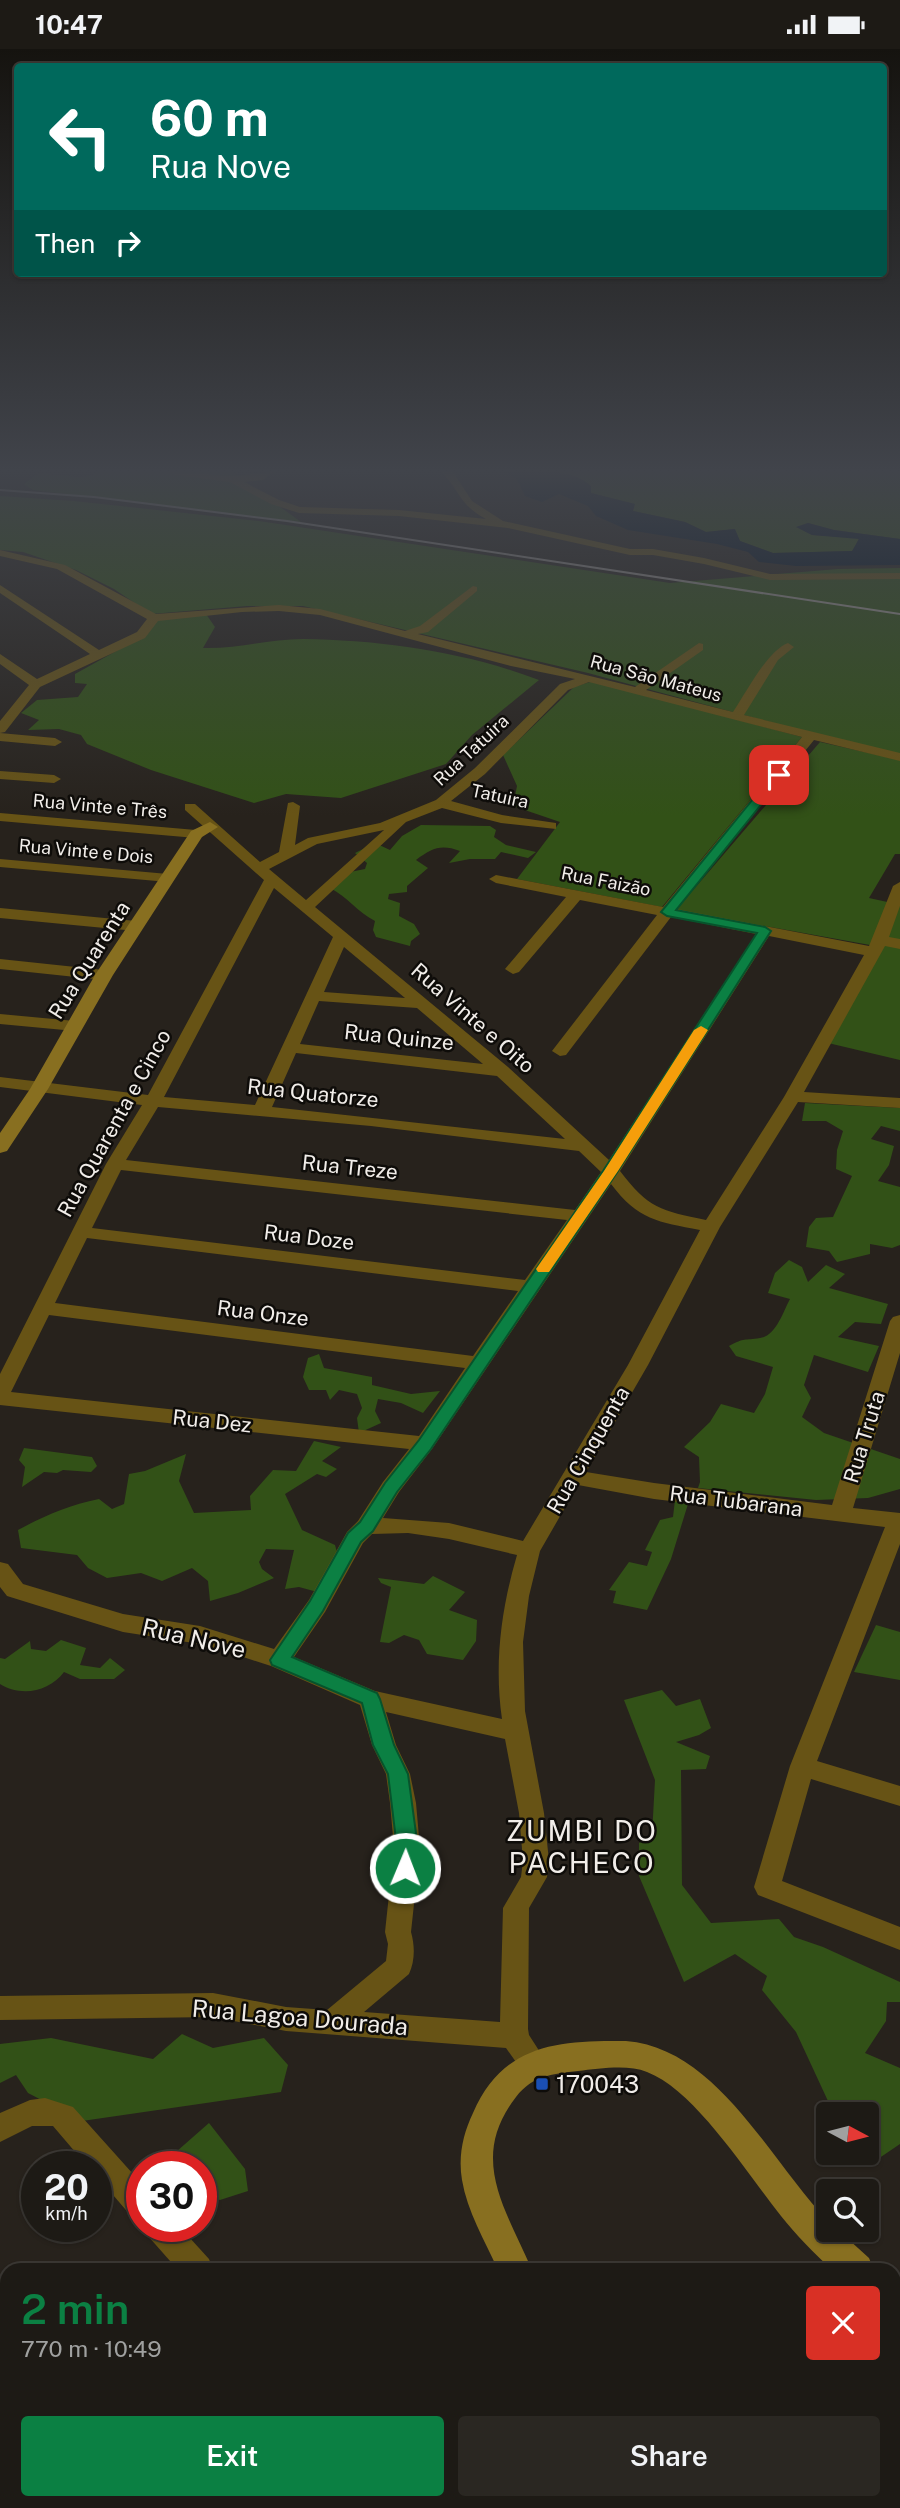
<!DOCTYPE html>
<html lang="en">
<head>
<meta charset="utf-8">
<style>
	:root { --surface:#1d1a15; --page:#2a2722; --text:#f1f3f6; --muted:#a0a1a0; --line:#3b3834; --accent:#0b8043 }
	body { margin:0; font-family:"Public Sans",sans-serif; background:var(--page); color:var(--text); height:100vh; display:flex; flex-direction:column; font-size:26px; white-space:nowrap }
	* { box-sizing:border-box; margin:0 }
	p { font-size:23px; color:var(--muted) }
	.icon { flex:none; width:38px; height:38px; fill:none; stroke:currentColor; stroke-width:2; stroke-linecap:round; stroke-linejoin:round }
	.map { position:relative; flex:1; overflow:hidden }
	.sheet { position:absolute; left:0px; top:2214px; width:901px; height:247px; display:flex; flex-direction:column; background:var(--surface); border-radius:21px 21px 0 0; box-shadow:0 2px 5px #0004,0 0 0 2px var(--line) }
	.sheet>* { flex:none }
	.top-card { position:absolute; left:14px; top:14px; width:873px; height:214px; border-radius:7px; box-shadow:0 2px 5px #0004,0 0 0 2px var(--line); background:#00695c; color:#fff; overflow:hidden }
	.needle { width:46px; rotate:97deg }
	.buttons { position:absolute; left:816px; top:2053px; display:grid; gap:14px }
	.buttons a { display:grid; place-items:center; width:63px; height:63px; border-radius:7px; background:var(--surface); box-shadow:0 2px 5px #0004,0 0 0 2px var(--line); font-size:35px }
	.speed { position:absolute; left:21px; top:2102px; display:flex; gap:14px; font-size:35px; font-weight:700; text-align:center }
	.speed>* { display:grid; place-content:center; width:91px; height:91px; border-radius:50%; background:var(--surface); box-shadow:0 2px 5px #0004,0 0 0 2px var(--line); line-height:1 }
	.speed small { font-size:18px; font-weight:400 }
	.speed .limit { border:10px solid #d22; background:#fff; color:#111 }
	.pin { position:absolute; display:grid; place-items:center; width:60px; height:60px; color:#fff; margin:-30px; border-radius:14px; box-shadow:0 4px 10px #0006 }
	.me { position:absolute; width:77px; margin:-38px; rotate:1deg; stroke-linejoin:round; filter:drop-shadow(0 0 5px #0008) }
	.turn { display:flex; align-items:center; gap:24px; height:147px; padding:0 21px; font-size:32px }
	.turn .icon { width:91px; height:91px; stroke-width:2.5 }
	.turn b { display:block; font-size:49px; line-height:60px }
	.then { display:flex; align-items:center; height:66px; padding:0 21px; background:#0003; gap:14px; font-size:26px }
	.round { display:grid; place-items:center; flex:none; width:74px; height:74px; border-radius:7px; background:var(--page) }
	.overview { display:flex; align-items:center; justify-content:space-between; height:119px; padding:0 21px }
	h1 { font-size:42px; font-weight:600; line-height:52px; color:var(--accent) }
	.cta { display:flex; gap:14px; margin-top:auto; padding:14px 21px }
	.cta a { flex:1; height:80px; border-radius:7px; background:var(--accent); color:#fff; font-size:28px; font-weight:600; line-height:80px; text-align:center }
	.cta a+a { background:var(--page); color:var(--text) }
	.status { display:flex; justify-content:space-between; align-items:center; height:49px; padding:0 35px; background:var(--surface); direction:ltr }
	.status svg { height:19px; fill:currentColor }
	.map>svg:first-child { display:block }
	.green { fill:#325117 }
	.water { fill:#001226 }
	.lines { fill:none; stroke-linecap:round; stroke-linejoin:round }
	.street { fill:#675315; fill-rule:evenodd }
	.secondary { fill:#886f20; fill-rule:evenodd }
	.tram { stroke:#9a9590; stroke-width:2 }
	.route { fill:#0b8043; stroke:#07532c; stroke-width:2 }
	.slow { fill:#f59e0b }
	.transit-dot { fill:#1a4fb4; stroke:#0e0c09; stroke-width:2.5 }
	.labels { text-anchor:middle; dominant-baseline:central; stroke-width:5; stroke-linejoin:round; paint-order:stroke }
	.far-street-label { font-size:18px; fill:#f1ede9; stroke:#0e0c09 }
	.street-label { font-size:21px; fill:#f1ede9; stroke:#0e0c09 }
	.near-street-label { font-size:24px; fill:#f1ede9; stroke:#0e0c09 }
	.near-poi-label { font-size:24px; fill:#f1ede9; stroke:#0e0c09; text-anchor:start }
	.near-neighbourhood-label { font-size:28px; letter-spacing:2px; fill:#f1ede9; stroke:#0e0c09 }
</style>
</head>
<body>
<div class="status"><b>10:47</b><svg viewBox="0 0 49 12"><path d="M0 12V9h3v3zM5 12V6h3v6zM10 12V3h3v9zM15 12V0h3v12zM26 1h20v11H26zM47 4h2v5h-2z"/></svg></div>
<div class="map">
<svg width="900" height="2459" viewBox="0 0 900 2459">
	<rect width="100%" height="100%" fill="#27221c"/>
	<g class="green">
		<path d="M95,423H232L301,473L33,441L24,435L39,424L80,428L94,426Z"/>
		<path d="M557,423H900V490L834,481L808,474L797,478L812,486L859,489L853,502L773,504L740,492L734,480L706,483L685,473L633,462L634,455L591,444Z"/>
		<path d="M0,447L74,452L259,472L670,534L838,520L900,519V708L588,624L303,557H247L151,565L114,540L76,521L23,503L0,501Z"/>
		<path d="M206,565L215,578L203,599C237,600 270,590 303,590C382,591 466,603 539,631L472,686L446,715L341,749L286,745L254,754L151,721L87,695L81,686L59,680L28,681L39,671L21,664L37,651L78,648L87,635L75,634V625L138,590L157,570Z"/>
		<path d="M593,632L802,688L662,858L517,830L560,773L513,757L517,737L503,706L574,638Z"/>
		<path d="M820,693L900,711V805H895L869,849L892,854L870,896L676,861Z"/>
		<path d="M421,776L490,777L496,781L494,788L506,796L536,803L528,809L501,803L495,810H470L449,814L460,802C441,795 432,799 416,811L428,819L407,837V843L389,845L388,850L400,854L399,867L414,875L420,885L411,892L410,897L376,888L373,881L375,872C357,863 348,848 330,839L345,824L365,820L367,814L355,804L375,794L390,801L402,787Z"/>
		<path d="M900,847V1011L828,994Z"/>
		<path d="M805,1054L900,1059V1082L881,1077L871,1090L894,1097L889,1116L878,1132L900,1138V1196L892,1199L870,1195V1205L837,1213L829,1202L806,1198L809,1178L816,1169L833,1168L852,1127L836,1120L837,1101L843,1082L826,1072H802Z"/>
		<path d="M789,1211L802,1218L808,1233L826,1216L845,1225L829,1239L888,1255L881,1275L855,1273L838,1288L879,1297L868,1323L814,1306L804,1336L811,1349L802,1368L824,1384L900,1410V1440L868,1449L816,1451L698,1439L700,1433L699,1408L684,1398L710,1373L721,1355L754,1364L765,1345L773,1318L736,1307L729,1297C745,1288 744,1292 760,1289C776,1287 783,1263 790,1250L768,1244L775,1224Z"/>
		<path d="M319,1305L324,1319L372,1328V1336L411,1345L440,1342L423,1364L401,1354L378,1350L375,1362L381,1374L359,1384L357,1369L362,1359L357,1345L339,1341L330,1351L326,1341H309L303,1328L308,1309Z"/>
		<path d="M314,1392L341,1398L322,1412L337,1420L326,1428L317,1425L285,1445L302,1481L335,1496L343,1526L321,1544L299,1538L285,1540L294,1501L266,1500L259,1513L262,1520L274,1529L238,1544L210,1552L208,1532L192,1519L162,1532L141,1524L107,1529L88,1519L77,1506L21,1499L18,1481C44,1467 69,1456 99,1450L112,1460L124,1455L129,1425L145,1422L186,1405L179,1432L194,1464L251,1461L250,1447L273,1421L296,1422Z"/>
		<path d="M24,1399L92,1408L97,1417L91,1423L63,1421L57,1424L44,1423L22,1438L25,1418L19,1411Z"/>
		<path d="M675,1451L688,1455L671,1510L647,1561L613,1554L616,1542L609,1541L629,1513L647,1517L652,1503L645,1501L660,1471L673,1468Z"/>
		<path d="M433,1527L465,1543L449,1561L477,1571L476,1592L463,1611L427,1605L419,1591L404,1586L389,1594L380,1593L391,1538L381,1534L378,1529L424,1535Z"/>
		<path d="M876,1576L900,1583V1631L854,1623Z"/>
		<path d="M61,1591L86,1599L80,1616L100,1619L110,1609L125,1621L114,1630H80L64,1623C49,1643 21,1648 0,1635V1609L5,1610L30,1592L31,1600L46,1602Z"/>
		<path d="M662,1641L676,1657L700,1650L711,1679L699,1686L676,1693L710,1707L706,1720L681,1721L682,1836L711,1874L779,1870L794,1888L823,1898L900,1933V1953H887L886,1972L865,2004L900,2019V2095L872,2114L862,2104H866V2065H834L796,1983L762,1941L767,1927L735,1905L684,1933L639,1827V1794L652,1786L655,1731L624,1651Z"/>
		<path d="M182,1985L213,1999L264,1989L288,2016L281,2043L82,2072L28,2044L16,2026L0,2034V1995L51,1989L153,2010Z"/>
		<path d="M209,2074L245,2120L248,2142L220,2151L201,2144V2118L160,2117Z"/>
		<path d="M894,2353L900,2356V2459H730L731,2454H894Z"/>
	</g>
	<path class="water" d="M505,423C531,423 570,417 591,437V444L635,455L633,462L685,473L706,483L735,480L740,492L773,504L852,502L859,490L812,486L796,478L808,474L834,481L900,490V516L796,517L759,513L748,503L717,495L628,481L596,467L588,457L559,445L542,453L525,447L517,430Z"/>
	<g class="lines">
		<g class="street">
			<path d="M170,423L232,427L273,423L263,431L244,433L279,451L300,458L399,461L486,470C459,456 460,441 441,423H453L472,452L503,472L630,500H653L704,509L770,525L900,524V530L770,531L704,515L653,506H630L508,479L399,467L299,464L271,455L230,433L175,426Z"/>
			<path d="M0,501L65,516L156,565L279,556L320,560L405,582L420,577L473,537L477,538V542L428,583L418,585L635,638L699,594L703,595V601L646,641L733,663C746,644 767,602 788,594L794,598L778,611L744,666L900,704V712L814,691L677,860L869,897L893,837L900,833V857L889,888L900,890V900L885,897L804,1043L900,1049V1059L798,1053L720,1178L648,1316L586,1423L654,1434L832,1456L890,1272L893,1268L900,1266V1304L853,1459L900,1464V1495L817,1712L900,1737V1757L811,1730L782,1832L900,1878V1901L758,1846L754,1838L790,1717L885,1478L654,1450L578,1436L540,1502L529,1547L523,1593L525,1662L544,1764L549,1812L547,1828L529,1859L528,1980L529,1986L547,2014L543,2023L533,2027L523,2023L506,1999L286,1982L213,1968L0,1971V1947L213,1944L286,1958L327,1961L386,1912L388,1895L385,1883L394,1799L390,1754L386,1725L372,1696L360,1656L271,1617L234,1605L200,1595L123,1583L7,1547L0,1538V1513L8,1515L23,1535L123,1565L200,1577L274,1600L309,1551L347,1483L358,1472L383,1433L409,1400L0,1356V1325L106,1115L142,1056L0,1038V1028L148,1046L264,831L185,761V755H195L260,813L279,803L288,754L293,753L300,757L295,796L308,789L380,774L436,751L475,719L560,635L575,630L511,617L320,566L279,562L242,563L158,572L145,589L40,638L5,683L0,684V672L29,636L0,615V605L37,630L90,605L0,544V536L99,601L137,583L147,570L57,520L0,507ZM589,633L802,688L663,858L496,826L489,830L496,834L566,848L505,920L513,925L519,923L580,851L657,866L552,1002L560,1007L566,1006L671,868L756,885L609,1111L508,1018L315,858L406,773L442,759L501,774L556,780V774L502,766L451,752L485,725L568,641ZM384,781L306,851L269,820L317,795ZM274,839L333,888L255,1056L164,1048ZM769,887L864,906L784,1048L706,1171C661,1162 648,1159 620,1122ZM344,898L405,949L324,943ZM319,952L417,959L483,1015L300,995ZM296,1004L497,1027L565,1090L272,1058ZM158,1058L371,1077L579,1102L601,1123L575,1161L126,1111ZM121,1121L567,1171L525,1231L92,1179ZM611,1135C638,1171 658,1173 700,1181L628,1316L523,1492L449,1474L383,1469L399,1443L432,1400ZM87,1189L518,1242L473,1307L55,1254ZM49,1266L465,1319L419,1387L11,1343ZM408,1484L449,1490L517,1506C501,1560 494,1615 502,1670L375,1642L294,1608L325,1563L363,1494L372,1485ZM386,1663L505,1690L519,1764L523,1812L521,1828L503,1859L500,1973L364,1963L409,1925C415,1912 415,1897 411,1883L420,1799L416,1754L410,1725L396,1696Z"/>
			<path d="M0,684L55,689L62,693L55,697L0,692Z"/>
			<path d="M0,722L54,726L61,730L54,734L0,730Z"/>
			<path d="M0,764L196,781L203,785L196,789L0,772Z"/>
			<path d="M0,810L168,825L175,829L168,833L0,818Z"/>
			<path d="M0,859L136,872L144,877L136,882L0,869Z"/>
			<path d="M0,910L104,921L112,926L104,931L0,920Z"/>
			<path d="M0,965L75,972L83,977L75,982L0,975Z"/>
			<path d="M45,2049L73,2058L142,2135V2171L131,2167L96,2126V2118H88L53,2077H32L0,2093V2064L30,2051Z"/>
			<path d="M144,2177H179L209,2210L213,2221H178L148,2187Z"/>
			<path d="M0,2299L7,2302V2340L0,2337Z"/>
			<path d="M89,2454H124L127,2459H91Z"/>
		</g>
		<g class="secondary">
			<path d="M210,773L218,778L202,788L113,926L48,1040L7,1102L0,1104V1084L30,1040L95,926L191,782Z"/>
			<path d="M626,1992C717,1999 770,2112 828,2172V2180H837L869,2209L874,2221H832C814,2204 796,2186 781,2167C748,2126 695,2041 647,2023C627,2015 599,2020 578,2022C553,2025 533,2026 516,2048C468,2110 506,2160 532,2221H498C485,2192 467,2162 462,2131C458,2107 463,2085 473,2064C503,1995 558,1991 626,1992Z"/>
			<path d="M894,2234L900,2237V2272L894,2269Z"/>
			<path d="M572,2454H608L609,2459H573Z"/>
		</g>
		<path class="tram" d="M0,441L94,448L287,472L900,565"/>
	</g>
	<linearGradient id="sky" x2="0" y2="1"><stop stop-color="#15130f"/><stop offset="0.55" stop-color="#41444b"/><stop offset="1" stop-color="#41444b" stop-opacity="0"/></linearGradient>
	<rect width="900" height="767" fill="url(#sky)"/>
	<path class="route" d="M775,723L785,726L676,861L765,878L771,882L618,1122L431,1400L397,1443L373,1482L361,1493L323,1562L292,1608L377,1644L380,1650L394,1696L408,1725L418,1799L413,1825L405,1828L398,1825L395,1819L397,1799L388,1725L373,1696L362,1654L272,1616L270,1611L310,1552L348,1484L360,1473L385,1434L419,1391L603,1122L757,884L667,867L661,863Z"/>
	<path class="slow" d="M701,977L708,981L618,1122L549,1223H538L536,1220L604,1122L694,981Z"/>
	<rect class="transit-dot" x="535" y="2028" width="14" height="14" rx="3.5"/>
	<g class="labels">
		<g class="far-street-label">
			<text transform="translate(656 629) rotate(15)">Rua São Mateus</text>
			<text transform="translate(471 701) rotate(-43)">Rua Tatuira</text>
			<text transform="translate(500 747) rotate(12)">Tatuira</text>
			<text transform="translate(100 757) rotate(5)">Rua Vinte e Três</text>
			<text transform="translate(86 802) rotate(5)">Rua Vinte e Dois</text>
			<text transform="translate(606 832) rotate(11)">Rua Faizão</text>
		</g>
		<g class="street-label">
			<text transform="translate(89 911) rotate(-58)">Rua Quarenta</text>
			<text transform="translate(473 969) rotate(41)">Rua Vinte e Oito</text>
			<text transform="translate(399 988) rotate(6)">Rua Quinze</text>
			<text transform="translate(313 1044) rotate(6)">Rua Quatorze</text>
			<text transform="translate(114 1074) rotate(-61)">Rua Quarenta e Cinco</text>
			<text transform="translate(350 1118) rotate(6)">Rua Treze</text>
			<text transform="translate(309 1188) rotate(7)">Rua Doze</text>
			<text transform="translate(263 1264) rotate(7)">Rua Onze</text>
			<text transform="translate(212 1372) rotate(6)">Rua Dez</text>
			<text transform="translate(864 1388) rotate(-73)">Rua Truta</text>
			<text transform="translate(588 1401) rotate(-60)">Rua Cinquenta</text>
			<text transform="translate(736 1452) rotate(7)">Rua Tubarana</text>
		</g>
		<g class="near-street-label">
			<text transform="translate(194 1589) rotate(13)">Rua Nove</text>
			<text transform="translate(300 1968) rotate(5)">Rua Lagoa Dourada</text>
		</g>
		<g class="near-poi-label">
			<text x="556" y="2035">170043</text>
		</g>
		<g class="near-neighbourhood-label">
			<text x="582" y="1781">ZUMBI DO<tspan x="582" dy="32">PACHECO</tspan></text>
		</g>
	</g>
</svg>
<div class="buttons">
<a><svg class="needle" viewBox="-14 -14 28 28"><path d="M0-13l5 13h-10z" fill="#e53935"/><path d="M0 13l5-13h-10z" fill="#a0a1a0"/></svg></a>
<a><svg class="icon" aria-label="search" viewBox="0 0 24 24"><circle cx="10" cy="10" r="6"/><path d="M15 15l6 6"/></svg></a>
</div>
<div class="speed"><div>20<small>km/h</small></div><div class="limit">30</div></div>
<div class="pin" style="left:779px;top:726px;background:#d93025"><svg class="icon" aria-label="arrive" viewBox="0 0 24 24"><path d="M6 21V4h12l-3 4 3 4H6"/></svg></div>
<svg class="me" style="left:405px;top:1819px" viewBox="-20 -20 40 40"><circle r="17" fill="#0b8043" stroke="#fff" stroke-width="3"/><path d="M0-11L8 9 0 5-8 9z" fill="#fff"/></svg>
<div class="top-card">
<div class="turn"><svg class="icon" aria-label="left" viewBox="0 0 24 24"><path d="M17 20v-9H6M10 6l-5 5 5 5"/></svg><div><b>60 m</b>Rua Nove</div></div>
<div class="then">Then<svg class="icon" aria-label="right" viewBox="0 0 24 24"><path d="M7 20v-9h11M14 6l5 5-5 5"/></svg></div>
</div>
<section class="sheet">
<div class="overview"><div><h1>2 min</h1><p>770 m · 10:49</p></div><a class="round" style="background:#d93025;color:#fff"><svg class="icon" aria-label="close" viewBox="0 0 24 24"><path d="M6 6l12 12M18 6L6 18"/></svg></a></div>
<div class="cta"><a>Exit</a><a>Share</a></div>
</section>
</div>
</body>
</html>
